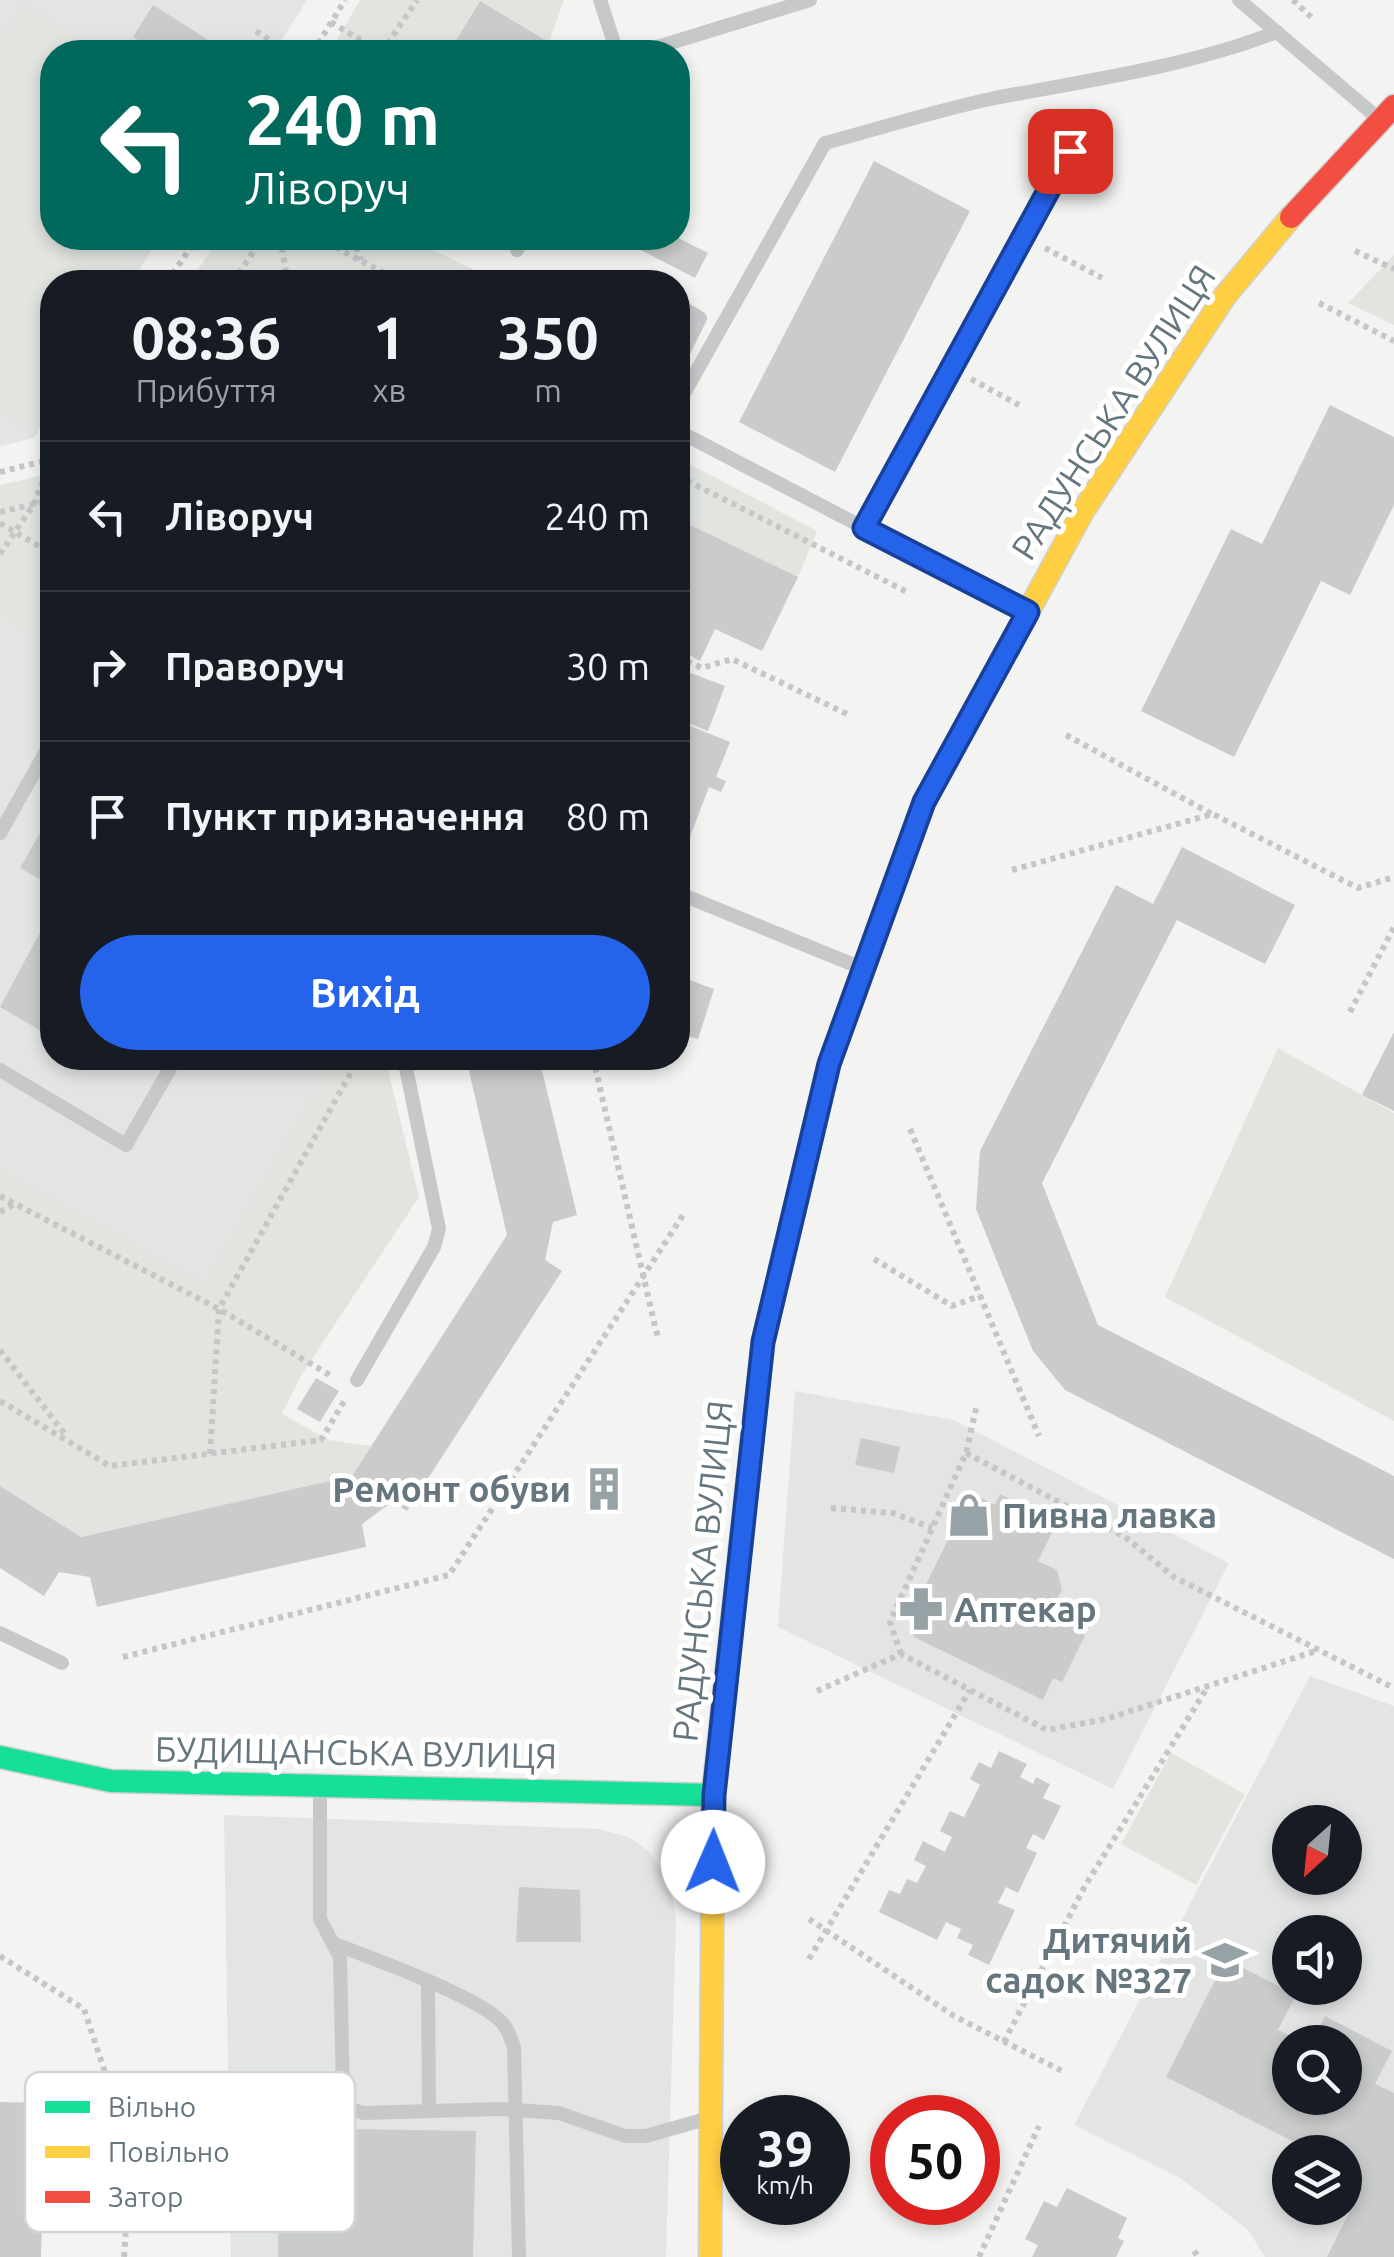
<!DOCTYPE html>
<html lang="uk">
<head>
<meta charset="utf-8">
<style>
	:root { --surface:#171b24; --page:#242831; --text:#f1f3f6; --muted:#9ea1a6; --line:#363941; --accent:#2563eb }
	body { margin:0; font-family:Ubuntu,sans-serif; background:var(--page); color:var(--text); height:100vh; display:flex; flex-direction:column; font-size:38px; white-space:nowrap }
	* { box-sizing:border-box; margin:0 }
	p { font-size:32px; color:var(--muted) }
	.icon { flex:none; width:55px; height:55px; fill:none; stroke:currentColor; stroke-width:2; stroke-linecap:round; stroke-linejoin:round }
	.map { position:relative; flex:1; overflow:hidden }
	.sheet { position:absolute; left:40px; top:270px; width:650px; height:800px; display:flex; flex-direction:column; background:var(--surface); border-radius:40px; box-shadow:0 5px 15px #0003 }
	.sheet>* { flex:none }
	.top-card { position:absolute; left:40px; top:40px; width:650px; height:210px; border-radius:40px; box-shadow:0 5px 15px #0003; background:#00695c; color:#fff; overflow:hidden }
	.needle { width:65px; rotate:207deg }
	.tools { position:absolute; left:1272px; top:1805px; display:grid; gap:20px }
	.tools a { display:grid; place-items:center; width:90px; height:90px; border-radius:50%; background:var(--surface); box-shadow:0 5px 15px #0003; font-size:50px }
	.speed { position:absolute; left:720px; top:2095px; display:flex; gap:20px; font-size:50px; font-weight:700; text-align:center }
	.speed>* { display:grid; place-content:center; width:130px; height:130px; border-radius:50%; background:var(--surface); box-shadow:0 5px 15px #0003; line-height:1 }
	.speed small { font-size:25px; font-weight:400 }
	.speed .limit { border:15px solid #d22; background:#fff; color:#111 }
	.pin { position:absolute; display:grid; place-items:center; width:85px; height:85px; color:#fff; margin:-42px; border-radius:20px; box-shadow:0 5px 15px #0006 }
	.me { position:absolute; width:110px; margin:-55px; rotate:1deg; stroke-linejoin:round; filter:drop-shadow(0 0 8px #0008) }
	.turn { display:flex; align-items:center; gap:35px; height:210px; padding:0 40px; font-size:45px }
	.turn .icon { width:130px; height:130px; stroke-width:2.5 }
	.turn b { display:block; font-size:70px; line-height:85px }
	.eta { display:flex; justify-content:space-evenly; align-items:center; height:170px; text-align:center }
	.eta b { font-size:60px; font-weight:700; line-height:70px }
	.action { display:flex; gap:20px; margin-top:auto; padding:20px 40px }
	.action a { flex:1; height:115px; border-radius:60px; background:var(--accent); color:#fff; font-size:40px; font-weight:700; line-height:115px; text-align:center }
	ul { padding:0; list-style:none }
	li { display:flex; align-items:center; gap:30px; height:150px; padding:0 40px; border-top:2px solid var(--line) }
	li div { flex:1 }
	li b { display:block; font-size:38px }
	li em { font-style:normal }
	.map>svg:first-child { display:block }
	.built { fill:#e3e4e4; fill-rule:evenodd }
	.green { fill:#e2e5df }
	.building { fill:#cacbcb }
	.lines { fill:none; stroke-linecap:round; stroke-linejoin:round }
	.fast-casing { stroke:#d0d0d0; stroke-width:25 }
	.slow-casing { stroke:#d0d0d0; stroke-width:25 }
	.jam-casing { stroke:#d0d0d0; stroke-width:25 }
	.path { stroke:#c5c6c6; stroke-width:6; stroke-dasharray:5 5; stroke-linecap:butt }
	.lane { stroke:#c7c8c9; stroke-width:14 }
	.fast { stroke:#16e098; stroke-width:22 }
	.slow { stroke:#ffcf43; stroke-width:22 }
	.jam { stroke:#f24e42; stroke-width:22 }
	.route-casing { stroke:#184099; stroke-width:25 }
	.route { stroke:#2563eb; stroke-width:18 }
	.labels { text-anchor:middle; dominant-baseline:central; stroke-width:10; stroke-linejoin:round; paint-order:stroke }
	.street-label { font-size:35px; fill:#65767f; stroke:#fff }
	.poi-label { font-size:35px; font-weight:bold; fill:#65767f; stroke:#fff; text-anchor:end }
	.key { fill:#fff; stroke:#d1d6d9; stroke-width:2.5 }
	.key-label { font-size:28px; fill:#65767f }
</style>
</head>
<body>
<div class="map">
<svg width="1394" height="2257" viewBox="0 0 1394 2257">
	<rect width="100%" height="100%" fill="#f3f3f1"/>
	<g class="built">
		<path d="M0,0H307L274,52H52V238H159L131,282H52V409L34,438L0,446Z"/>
		<path d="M0,617L52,648V1058H332L204,1281L0,1167Z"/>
		<path d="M795,1391L954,1420L1229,1563L1113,1789L778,1627Z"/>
		<path d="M1310,1676L1394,1706V2257H1265L1248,2230L1182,2179L1074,2125ZM1290,1822H1345V1878H1290ZM1290,1932H1345V1988H1290ZM1290,2042H1345V2098H1290ZM1290,2152H1345V2208H1290Z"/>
		<path d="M224,1815L599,1829L629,1837L648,1851L669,1878L676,1921L666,2257H231Z"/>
	</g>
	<g class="green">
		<path d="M360,0H564L549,42L480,1L449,52H330Z"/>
		<path d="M23,2L106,52H52V238H138L111,282H52V380L24,427L0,413V40Z"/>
		<path d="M220,238H409L499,282H189Z"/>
		<path d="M1394,255V325L1348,303Z"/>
		<path d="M678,458L817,531L798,577L678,519Z"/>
		<path d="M52,473V648L0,617V485Z"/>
		<path d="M1278,1048L1394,1113V1421L1165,1297Z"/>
		<path d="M332,1058H385L419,1197L302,1374L282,1414L329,1440L371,1446L352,1476L81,1537L0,1486V1167L204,1281Z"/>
		<path d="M1171,1753L1245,1794L1196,1885L1121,1844Z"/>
	</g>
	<g class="building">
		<path d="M480,1L549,42L543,52H449Z"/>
		<path d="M153,5L207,39L199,52H159L133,37Z"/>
		<path d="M874,161L970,211L835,472L739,422Z"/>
		<path d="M637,238H678L708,253L695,278L633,246Z"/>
		<path d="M1330,405L1394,437V505L1350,595L1321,581L1234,757L1141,711L1231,529L1262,544Z"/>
		<path d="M678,519L798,577L762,651L715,629L700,661L678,649Z"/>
		<path d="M688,672L725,686L708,731L678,719V698Z"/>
		<path d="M678,721L730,742L716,777L726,781L721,792L709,787L683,855L678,852Z"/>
		<path d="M52,812V886L20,868Z"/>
		<path d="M1182,847L1295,905L1265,964L1177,920L1042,1183L1098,1325L1394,1476V1559L1065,1390L1033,1351L976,1209L980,1151L1116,885L1153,904Z"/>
		<path d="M40,933L52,941V1037L0,1007Z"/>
		<path d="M678,976L714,989L698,1039L678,1033Z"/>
		<path d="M1394,1032V1111L1362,1095Z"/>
		<path d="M466,1058H539L577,1215L553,1222L545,1260L562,1271L407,1511L392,1502L362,1524L366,1547L97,1607L90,1577L59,1572L44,1596L0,1568V1486L81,1537L352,1476L507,1235Z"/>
		<path d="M316,1378L339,1391L320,1422L297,1409Z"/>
		<path d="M861,1438L900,1447L894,1473L855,1465Z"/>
		<path d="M594,1470L617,1473L615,1505H592Z"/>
		<path d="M971,1493L995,1505L1000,1494L1057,1522L1038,1561L1057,1570L1062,1590L1053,1607L1090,1625L1062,1682L1053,1678L1043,1700L914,1637L910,1617Z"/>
		<path d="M999,1751L1027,1764L1020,1777L1033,1784L1036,1777L1050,1784L1043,1798L1061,1806L1044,1840L1033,1834L1026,1848L1037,1853L1018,1893L1006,1887L998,1903L1015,1910L989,1965L968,1955L973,1945L957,1938L961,1929L946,1922L937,1940L879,1912L889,1890L900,1894L907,1879L917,1883L926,1866L914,1860L923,1841L945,1852L952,1837L940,1831L950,1811L964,1817L980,1785L970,1779L979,1762L991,1768Z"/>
		<path d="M519,1887L580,1890L581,1942H516Z"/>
		<path d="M1226,1959L1296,1995L1278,2030L1302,2042H1290V2098H1345V2042H1311L1325,2016L1392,2051L1375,2084L1394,2093V2257H1327L1349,2213L1338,2208H1345V2152H1314L1166,2077Z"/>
		<path d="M0,2102L45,2103L41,2257H0Z"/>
		<path d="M279,2128L476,2131L473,2257H278Z"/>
		<path d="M1067,2188L1127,2218L1118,2238L1124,2241L1116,2257H1032L1038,2245L1025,2239L1044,2201L1057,2207Z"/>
	</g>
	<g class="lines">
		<g class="fast-casing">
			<g id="fast">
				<path d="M740,1549L763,1342L829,1064L879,926"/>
				<path d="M0,1757L111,1781L713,1795"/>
			</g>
		</g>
		<g class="slow-casing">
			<g id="slow">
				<path d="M879,926L924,802L1083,511L1225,296L1291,217"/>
				<path d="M710,2257L713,1795L740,1549"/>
			</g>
		</g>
		<g class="jam-casing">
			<path id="jam" d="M1291,217L1394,106"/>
		</g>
		<g class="path">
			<path d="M1293,0L1312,18"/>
			<path d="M331,22L380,52"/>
			<path d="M256,31L288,52"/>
			<path d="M313,52L345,0"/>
			<path d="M382,52L417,0"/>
			<path d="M280,238L288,282"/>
			<path d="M318,238L401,282"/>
			<path d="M353,238L361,260"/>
			<path d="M1045,248L1102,278"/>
			<path d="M1355,251L1394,269"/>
			<path d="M167,282L197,238"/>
			<path d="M234,282L262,238"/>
			<path d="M1319,303L1394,341"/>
			<path d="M971,379L1019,405"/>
			<path d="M0,472L52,459"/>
			<path d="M678,476L909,593"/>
			<path d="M0,512L52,500"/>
			<path d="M0,523L52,554"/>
			<path d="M0,554L34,504L51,460"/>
			<path d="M678,657L702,668L732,659L847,714"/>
			<path d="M1066,735L1212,814"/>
			<path d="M1012,870L1213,814L1358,888L1394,877"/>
			<path d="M1350,1012L1394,927"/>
			<path d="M593,1058L658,1339"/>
			<path d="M910,1129L1039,1436"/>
			<path d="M0,1196L219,1309L333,1377"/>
			<path d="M0,1212L14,1204"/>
			<path d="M874,1259L952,1306L980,1296"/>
			<path d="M0,1350L67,1437"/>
			<path d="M0,1401L110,1466L321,1440L346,1398"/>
			<path d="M966,1453L1125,1537L1174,1577L1394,1688"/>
			<path d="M210,1454L219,1309L359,1058"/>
			<path d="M831,1508L893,1513L932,1528"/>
			<path d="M901,1654L890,1622L966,1453L977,1404"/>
			<path d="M123,1657L449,1575L685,1212"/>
			<path d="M817,1691L901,1654L1047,1730L1106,1719L1319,1650"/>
			<path d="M809,1919L954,2016L1066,2073"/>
			<path d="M0,1956L84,2009L131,2151L124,2257"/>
			<path d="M809,1959L970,1690"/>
			<path d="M1004,2042L1085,1886L1207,1688"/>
			<path d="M1194,2251L1198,2257"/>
			<path d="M979,2257L1039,2126"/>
		</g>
		<g class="lane">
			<path d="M600,0L617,52"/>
			<path d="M1239,0L1379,119"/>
			<path d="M641,52L810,0"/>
			<path d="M517,250L524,238"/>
			<path d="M678,305L700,318L678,362"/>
			<path d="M678,404L825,143C881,128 938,110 995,98C1090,80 1186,67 1277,32"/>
			<path d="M678,431L1022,610"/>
			<path d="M864,528L1070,151"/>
			<path d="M0,833L52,741"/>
			<path d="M678,893L859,967"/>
			<path d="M0,1070L126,1145L176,1058"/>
			<path d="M357,1380L434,1247L439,1229L404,1058"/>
			<path d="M0,1633L62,1663"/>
			<path d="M320,1787V1919L340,1957L343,2094C344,2107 352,2110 364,2113L499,2109L559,2113L625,2136H646L706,2119"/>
			<path d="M335,1944C369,1957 486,1999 504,2025C509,2031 511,2040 514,2047L519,2257"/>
			<path d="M428,1982L429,2111"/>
		</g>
		<use href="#fast" class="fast"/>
		<use href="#slow" class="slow"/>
		<use href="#jam" class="jam"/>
	</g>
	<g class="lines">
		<g class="route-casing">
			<path id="route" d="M713,1862L714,1795L763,1342L829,1064L924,802L1028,612L864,528L1070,151"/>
		</g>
		<use href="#route" class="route"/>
	</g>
	<defs>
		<g id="building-bare" transform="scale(3.45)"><path d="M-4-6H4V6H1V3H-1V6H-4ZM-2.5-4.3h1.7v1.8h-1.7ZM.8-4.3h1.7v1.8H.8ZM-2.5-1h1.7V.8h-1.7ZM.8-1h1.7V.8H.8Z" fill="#97a2a7" stroke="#fff" stroke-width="2.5" paint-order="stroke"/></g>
		<g id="shop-bare" transform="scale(3.45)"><path d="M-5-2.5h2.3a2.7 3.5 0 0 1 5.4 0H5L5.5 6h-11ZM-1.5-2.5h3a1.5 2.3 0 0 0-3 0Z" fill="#97a2a7" stroke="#fff" stroke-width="2.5" paint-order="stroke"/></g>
		<g id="pharmacy-bare" transform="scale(3.45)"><path d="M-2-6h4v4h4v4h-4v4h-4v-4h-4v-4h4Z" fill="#97a2a7" stroke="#fff" stroke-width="2.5" paint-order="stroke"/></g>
		<g id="school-bare" transform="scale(3.45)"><path d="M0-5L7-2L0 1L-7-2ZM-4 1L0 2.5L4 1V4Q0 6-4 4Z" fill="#97a2a7" stroke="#fff" stroke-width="2.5" paint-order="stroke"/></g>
	</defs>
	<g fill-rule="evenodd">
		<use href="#building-bare" x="604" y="1489"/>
		<use href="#shop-bare" x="969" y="1515"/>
		<use href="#pharmacy-bare" x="921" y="1609"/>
		<use href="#school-bare" x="1225" y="1960"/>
	</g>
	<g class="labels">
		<g class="street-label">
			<text transform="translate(1113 412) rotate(-57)">РАДУНСЬКА ВУЛИЦЯ</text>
			<text transform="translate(702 1571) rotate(-84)">РАДУНСЬКА ВУЛИЦЯ</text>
			<text transform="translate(356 1752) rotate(1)">БУДИЩАНСЬКА ВУЛИЦЯ</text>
		</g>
		<g class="poi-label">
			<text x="571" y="1489">Ремонт обуви</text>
			<text x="1002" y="1515" text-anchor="start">Пивна лавка</text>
			<text x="954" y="1609" text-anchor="start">Аптекар</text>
			<text x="1192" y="1940">Дитячий<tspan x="1192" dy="40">садок №327</tspan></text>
		</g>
	</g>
	<rect x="25" y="2072" width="330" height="160" rx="15" class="key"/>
	<rect x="45" y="2101" width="45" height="12" fill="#16e098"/>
	<rect x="45" y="2146" width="45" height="12" fill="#ffcf43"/>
	<rect x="45" y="2191" width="45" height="12" fill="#f24e42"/>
	<g class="key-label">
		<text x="108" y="2117">Вільно</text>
		<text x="108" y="2162">Повільно</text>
		<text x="108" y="2207">Затор</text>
	</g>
</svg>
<div class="tools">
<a><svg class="needle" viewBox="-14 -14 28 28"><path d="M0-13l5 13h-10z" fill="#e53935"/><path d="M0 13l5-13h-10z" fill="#9ea1a6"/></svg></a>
<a><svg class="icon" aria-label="sound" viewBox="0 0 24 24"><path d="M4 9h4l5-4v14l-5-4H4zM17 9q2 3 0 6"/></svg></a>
<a><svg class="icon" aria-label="search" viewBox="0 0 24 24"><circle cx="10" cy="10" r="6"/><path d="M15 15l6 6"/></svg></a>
<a><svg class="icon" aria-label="layers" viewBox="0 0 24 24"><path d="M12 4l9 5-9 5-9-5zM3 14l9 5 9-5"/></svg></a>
</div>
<div class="speed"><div>39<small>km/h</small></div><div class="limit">50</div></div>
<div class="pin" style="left:1070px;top:151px;background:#d93025"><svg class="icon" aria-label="arrive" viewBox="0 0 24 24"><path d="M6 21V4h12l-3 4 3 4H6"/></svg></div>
<svg class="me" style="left:713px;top:1862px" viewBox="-20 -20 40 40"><circle r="19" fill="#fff"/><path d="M0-13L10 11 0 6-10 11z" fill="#2563eb"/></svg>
<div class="top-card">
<div class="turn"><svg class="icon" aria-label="left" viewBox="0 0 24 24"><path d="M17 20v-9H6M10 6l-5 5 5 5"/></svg><div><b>240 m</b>Ліворуч</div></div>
</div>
<section class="sheet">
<div class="eta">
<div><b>08:36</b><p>Прибуття</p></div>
<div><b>1</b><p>хв</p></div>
<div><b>350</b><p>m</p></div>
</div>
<ul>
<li><svg class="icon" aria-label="left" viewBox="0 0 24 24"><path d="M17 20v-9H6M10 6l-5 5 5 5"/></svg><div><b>Ліворуч</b></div><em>240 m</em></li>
<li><svg class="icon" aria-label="right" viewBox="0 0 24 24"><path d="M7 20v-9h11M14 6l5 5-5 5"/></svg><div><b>Праворуч</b></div><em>30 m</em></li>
<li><svg class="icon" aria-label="arrive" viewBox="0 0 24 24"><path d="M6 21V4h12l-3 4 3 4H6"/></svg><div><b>Пункт призначення</b></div><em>80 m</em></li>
</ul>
<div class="action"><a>Вихід</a></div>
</section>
</div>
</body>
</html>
